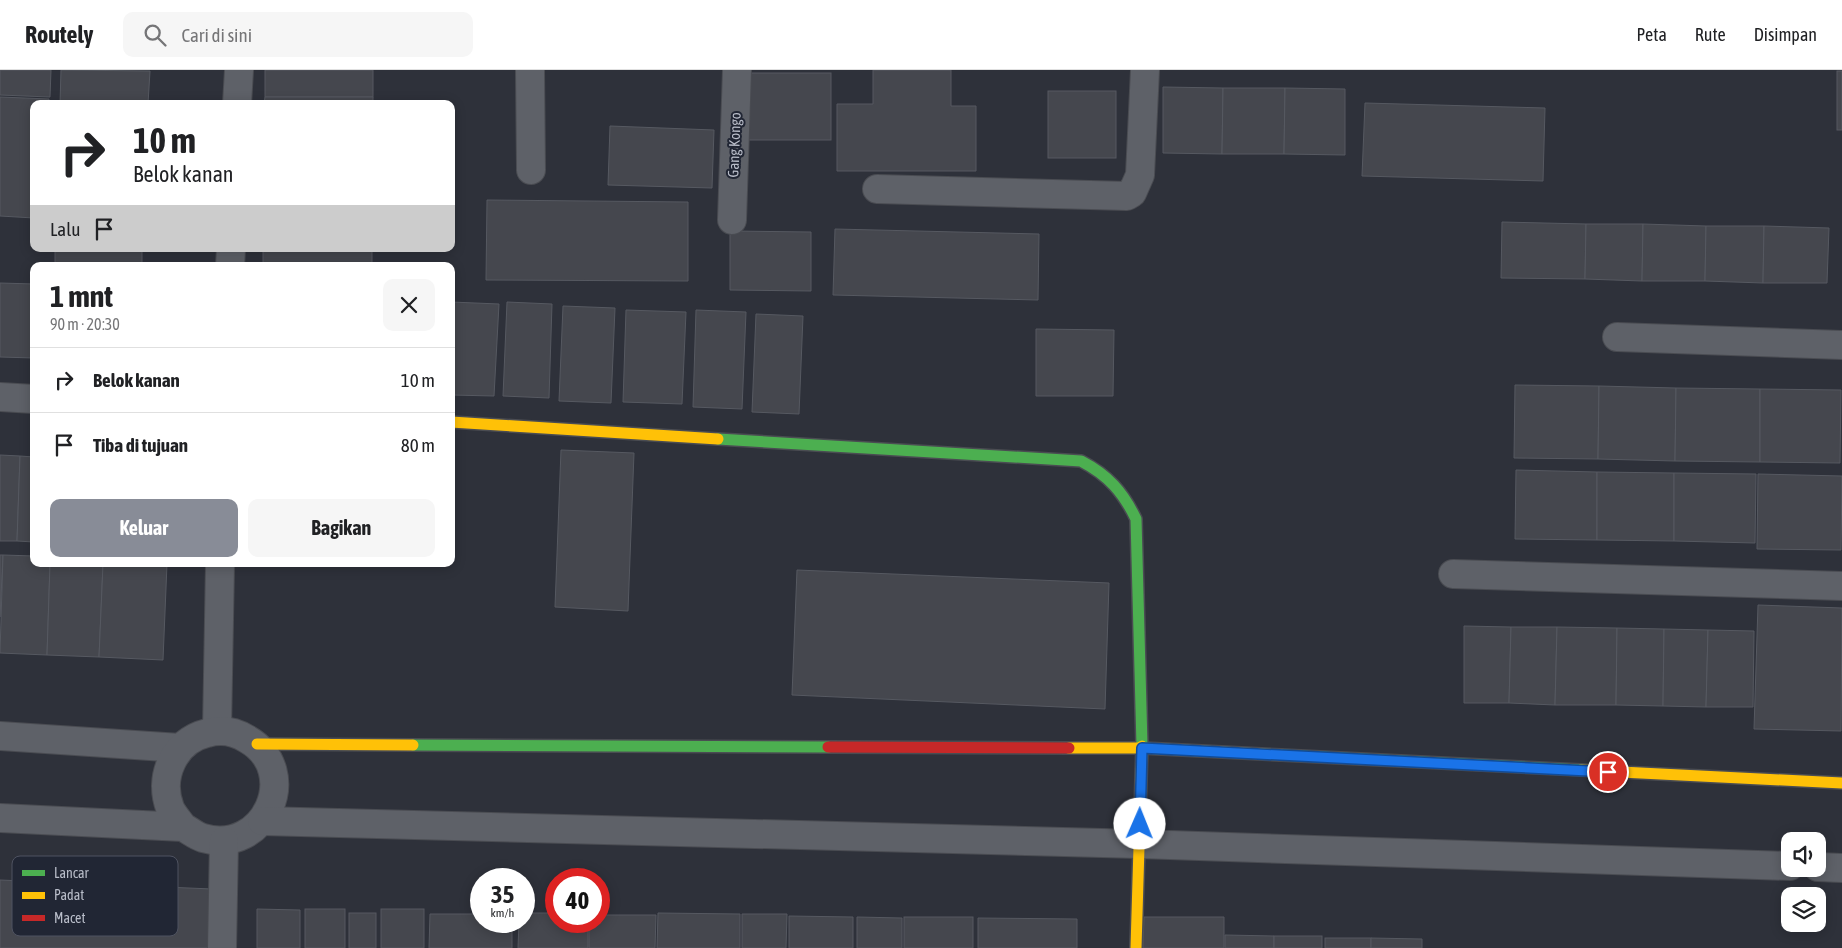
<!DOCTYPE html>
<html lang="id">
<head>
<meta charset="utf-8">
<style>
	:root { --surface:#fff; --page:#f6f6f6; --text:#202124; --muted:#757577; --line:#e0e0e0; --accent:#888c97 }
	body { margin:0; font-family:"Asap Condensed",sans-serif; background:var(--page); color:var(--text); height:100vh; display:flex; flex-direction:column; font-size:19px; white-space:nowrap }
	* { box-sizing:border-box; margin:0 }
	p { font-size:16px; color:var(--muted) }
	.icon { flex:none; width:28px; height:28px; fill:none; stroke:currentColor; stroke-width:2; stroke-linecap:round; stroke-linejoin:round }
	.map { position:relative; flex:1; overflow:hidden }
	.details { position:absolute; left:30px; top:192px; width:425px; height:305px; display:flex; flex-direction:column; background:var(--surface); border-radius:10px; box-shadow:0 2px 12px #0003 }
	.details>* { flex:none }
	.hud { position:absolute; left:30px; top:30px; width:425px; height:152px; border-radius:10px; box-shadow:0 2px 12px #0003; background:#fff; color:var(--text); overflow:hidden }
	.fabs { position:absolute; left:1781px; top:762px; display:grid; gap:10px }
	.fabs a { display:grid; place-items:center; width:45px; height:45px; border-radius:10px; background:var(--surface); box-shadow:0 2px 12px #0003; font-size:25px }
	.speed { position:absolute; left:470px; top:798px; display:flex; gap:10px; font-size:25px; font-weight:700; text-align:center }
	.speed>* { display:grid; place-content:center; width:65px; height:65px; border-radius:50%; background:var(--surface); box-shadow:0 2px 12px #0003; line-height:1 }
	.speed small { font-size:12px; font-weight:400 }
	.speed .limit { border:8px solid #d22; background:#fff; color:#111 }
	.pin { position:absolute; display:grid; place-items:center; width:42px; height:42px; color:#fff; margin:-21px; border:2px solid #fff; border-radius:50%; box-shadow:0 1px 5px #0007 }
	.me { position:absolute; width:55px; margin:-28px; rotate:1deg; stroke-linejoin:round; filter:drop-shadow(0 0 4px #0008) }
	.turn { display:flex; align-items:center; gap:18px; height:105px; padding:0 20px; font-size:22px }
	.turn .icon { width:65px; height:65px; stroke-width:2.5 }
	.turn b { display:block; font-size:35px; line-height:42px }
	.then { display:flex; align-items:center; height:48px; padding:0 20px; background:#0003; gap:10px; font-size:19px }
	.round { display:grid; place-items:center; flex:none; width:52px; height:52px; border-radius:10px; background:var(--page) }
	.summary { display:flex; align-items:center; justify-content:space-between; height:85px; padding:0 20px }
	h1 { font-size:30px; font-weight:700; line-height:38px }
	.action { display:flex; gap:10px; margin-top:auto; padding:10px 20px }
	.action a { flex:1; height:58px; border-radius:10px; background:var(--accent); color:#fff; font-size:20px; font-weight:700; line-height:58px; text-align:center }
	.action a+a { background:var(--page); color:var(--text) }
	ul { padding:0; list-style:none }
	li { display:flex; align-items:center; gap:15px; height:65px; padding:0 20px; border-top:1px solid var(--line) }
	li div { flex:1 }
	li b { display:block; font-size:19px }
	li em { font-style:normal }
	header { display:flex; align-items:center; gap:30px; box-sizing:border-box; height:70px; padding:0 25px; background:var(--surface); border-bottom:1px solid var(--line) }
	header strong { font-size:24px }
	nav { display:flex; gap:28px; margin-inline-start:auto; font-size:18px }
	.search { width:350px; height:45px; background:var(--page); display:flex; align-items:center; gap:12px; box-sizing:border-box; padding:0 18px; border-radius:10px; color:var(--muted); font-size:19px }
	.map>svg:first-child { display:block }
	.building { fill:#45474e; stroke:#565961 }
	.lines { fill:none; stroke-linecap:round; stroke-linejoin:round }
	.street-casing { stroke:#4a4c52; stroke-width:30 }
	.fast-casing { stroke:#4a4c52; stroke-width:14 }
	.slow-casing { stroke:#4a4c52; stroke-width:14 }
	.jam-casing { stroke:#4a4c52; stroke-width:14 }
	.street { stroke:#5e6168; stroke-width:28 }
	.fast { stroke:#4caf50; stroke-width:11 }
	.slow { stroke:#ffc107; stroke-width:11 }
	.jam { stroke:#c62828; stroke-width:11 }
	.route-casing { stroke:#114b97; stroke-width:12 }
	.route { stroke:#1a73e8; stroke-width:9 }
	.labels { text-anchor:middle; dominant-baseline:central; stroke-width:4; stroke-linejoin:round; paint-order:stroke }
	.street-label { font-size:15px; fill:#b9bdc9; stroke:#212634 }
	.key { fill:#212634; stroke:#4f5361; stroke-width:1 }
	.key-label { font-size:14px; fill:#b9bdc9 }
</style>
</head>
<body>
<header>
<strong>Routely</strong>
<div class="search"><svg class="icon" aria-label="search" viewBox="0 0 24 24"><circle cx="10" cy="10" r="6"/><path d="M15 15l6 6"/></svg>Cari di sini</div>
<nav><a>Peta</a><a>Rute</a><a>Disimpan</a></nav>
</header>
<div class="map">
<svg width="1842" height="878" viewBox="0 0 1842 878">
	<rect width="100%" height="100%" fill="#2e313a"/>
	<g class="building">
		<path d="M0,0H51L50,27L0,25Z"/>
		<path d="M61,0L150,1L148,34H60Z"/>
		<rect x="265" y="0" width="108" height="27"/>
		<path d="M873,0H951V36H976V101H837V34H873Z"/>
		<rect x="1837" y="1" width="5" height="59"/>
		<rect x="742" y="3" width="89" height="67"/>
		<path d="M1163,17L1223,18L1222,84L1163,83Z"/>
		<path d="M1223,18H1285L1284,84H1222Z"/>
		<path d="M1285,18L1345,19V85L1284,84Z"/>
		<rect x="1048" y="21" width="68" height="67"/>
		<path d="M0,27L49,29L48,34H34V148L0,146Z"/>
		<path d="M265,27H373V34H264Z"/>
		<path d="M1365,33L1545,38L1543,111L1362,106Z"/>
		<path d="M610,56L714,60L712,118L608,115Z"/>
		<path d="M487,130L688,132V211L486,210Z"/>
		<path d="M1502,152L1586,154L1585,209L1501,208Z"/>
		<path d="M1586,154H1643L1642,211L1585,209Z"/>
		<path d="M1643,154L1706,156L1705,211H1642Z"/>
		<path d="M1706,156H1764L1763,213L1705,211Z"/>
		<path d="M1764,156L1829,158L1827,213H1763Z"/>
		<path d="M835,159L1039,164L1038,230L833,225Z"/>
		<path d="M730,161L811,162V221L730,220Z"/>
		<path d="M55,179H142V196L55,193Z"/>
		<rect x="263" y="179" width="109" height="17"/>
		<path d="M0,213L34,214V288L0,287Z"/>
		<path d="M451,232L499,234L494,326L451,325Z"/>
		<path d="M507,232L552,234L549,328L503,326Z"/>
		<path d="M563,236L615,238L611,333L559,331Z"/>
		<path d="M626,240L686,242L682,334L623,332Z"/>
		<path d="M696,240L746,242L742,339L693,337Z"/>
		<path d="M756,244L803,246L799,344L752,342Z"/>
		<path d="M1036,259L1114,260L1113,326H1036Z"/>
		<path d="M1515,315L1599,316L1598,389L1514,388Z"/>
		<path d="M1599,316L1676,318L1675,391L1598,389Z"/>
		<path d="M1676,318L1760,319V392L1675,391Z"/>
		<path d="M1760,319L1841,320L1840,393L1760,392Z"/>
		<path d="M561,380L634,383L628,541L555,537Z"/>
		<path d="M0,385L20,386L17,471H0Z"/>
		<path d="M20,386L34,387V472L17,471Z"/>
		<path d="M1516,400L1597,402V470L1515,469Z"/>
		<path d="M1597,402L1674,403V471L1597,470Z"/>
		<path d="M1674,403L1756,404L1755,473L1674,471Z"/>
		<path d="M1758,404L1842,406L1841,480L1757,479Z"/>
		<path d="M0,485H3L0,547Z"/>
		<path d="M3,485L34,486V494H50L47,585L0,583Z"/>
		<path d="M50,494H103L99,587L47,585Z"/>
		<path d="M103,494H167L163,590L99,587Z"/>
		<path d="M797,500L1109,513L1105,639L792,625Z"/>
		<path d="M1758,535L1842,538L1841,661L1754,659Z"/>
		<path d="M1464,556L1511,557L1509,633H1464Z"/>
		<path d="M1511,557H1557L1555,635L1509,633Z"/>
		<path d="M1557,557L1617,558L1616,635H1555Z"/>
		<path d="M1617,558L1664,559L1663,636L1616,635Z"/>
		<path d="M1664,559L1708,560L1706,637L1663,636Z"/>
		<path d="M1708,560L1754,561L1753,637H1706Z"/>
		<path d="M0,810L212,819L210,878H0Z"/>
		<path d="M257,839L300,840V878H257Z"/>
		<rect x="305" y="839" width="40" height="39"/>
		<rect x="381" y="839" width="43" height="39"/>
		<rect x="349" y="843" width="27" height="35"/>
		<path d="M524,843H556V851H588V878H518L519,851H524Z"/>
		<path d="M658,843L740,844V878H657Z"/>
		<path d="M430,844H481V851H512V878H429Z"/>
		<path d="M742,844H787L786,878H742Z"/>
		<path d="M599,845H656L655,878H589V851H599Z"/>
		<path d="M789,846L853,847V878H789Z"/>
		<path d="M857,847L902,848V878H857Z"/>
		<rect x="904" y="847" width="69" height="31"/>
		<path d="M1144,847H1224V878H1143Z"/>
		<path d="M978,848L1077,849V878H978Z"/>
		<path d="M1225,865L1274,866V878H1225Z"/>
		<rect x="1274" y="866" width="48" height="12"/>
		<rect x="1325" y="868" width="46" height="10"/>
		<path d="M1371,868L1422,869V878H1371Z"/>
	</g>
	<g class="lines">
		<g class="street-casing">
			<g id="street">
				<path d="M530,0L531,100"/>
				<path d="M237,34L239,0"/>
				<path d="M877,119L1127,126L1132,123L1140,105L1145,0"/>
				<path d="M732,150L737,0"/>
				<path d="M230,196L231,179"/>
				<path d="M1617,267L1842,275"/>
				<path d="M0,327L34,329"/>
				<path d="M1453,504L1842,516"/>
				<path d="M217,660L220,494"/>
				<path d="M0,666L180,678"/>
				<path d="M0,748L183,757C189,760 196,766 203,768C265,786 303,701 247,669C234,661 221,659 207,663C174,671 158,707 170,738C173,745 179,751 183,757"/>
				<path d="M262,751L1140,774L1790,796"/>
				<path d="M1818,797L1842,798"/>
				<path d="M222,878L224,771"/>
			</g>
		</g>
		<g class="fast-casing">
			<g id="fast">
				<path d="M718,369L1081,391C1108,405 1123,422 1136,449L1142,676"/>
				<path d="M413,675L828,677"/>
				<path d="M1281,685L1581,700"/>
			</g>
		</g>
		<g class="slow-casing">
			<g id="slow">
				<path d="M451,352L718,369"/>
				<path d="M257,674L413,675"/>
				<path d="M1069,678H1142L1281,685"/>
				<path d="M1581,700L1842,713"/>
				<path d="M1136,878L1142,676"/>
			</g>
		</g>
		<g class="jam-casing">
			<path id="jam" d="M828,677L1069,678"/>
		</g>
		<use href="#street" class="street"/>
		<use href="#fast" class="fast"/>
		<use href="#slow" class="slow"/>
		<use href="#jam" class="jam"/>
	</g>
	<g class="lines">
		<g class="route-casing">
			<path id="route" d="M1140,754L1142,678L1608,702"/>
		</g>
		<use href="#route" class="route"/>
	</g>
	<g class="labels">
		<g class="street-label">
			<text transform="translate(734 75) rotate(-88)">Gang Kongo</text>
		</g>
	</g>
	<rect x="12" y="786" width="166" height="80" rx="8" class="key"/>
	<rect x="22" y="800" width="23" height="6" fill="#4caf50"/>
	<rect x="22" y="822" width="23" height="7" fill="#ffc107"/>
	<rect x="22" y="845" width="23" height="6" fill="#c62828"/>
	<g class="key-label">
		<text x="54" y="808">Lancar</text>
		<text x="54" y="830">Padat</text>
		<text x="54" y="853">Macet</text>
	</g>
</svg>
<div class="fabs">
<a><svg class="icon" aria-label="sound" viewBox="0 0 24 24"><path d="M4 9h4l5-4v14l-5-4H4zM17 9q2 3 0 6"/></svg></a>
<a><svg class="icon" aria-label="layers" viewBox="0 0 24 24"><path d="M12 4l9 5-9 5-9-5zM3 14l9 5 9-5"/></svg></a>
</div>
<div class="speed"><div>35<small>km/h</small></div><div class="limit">40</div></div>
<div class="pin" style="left:1608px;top:702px;background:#d93025"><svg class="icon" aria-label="arrive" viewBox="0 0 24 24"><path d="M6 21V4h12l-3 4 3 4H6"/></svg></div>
<svg class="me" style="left:1140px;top:754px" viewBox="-20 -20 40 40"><circle r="19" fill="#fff"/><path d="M0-13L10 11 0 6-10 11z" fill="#1a73e8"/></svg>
<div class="hud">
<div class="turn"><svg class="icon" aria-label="right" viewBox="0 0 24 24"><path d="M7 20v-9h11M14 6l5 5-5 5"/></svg><div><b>10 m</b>Belok kanan</div></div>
<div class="then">Lalu<svg class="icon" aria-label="arrive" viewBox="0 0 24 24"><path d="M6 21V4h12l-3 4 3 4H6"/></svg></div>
</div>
<section class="details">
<div class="summary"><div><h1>1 mnt</h1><p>90 m · 20:30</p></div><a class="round"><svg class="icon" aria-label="close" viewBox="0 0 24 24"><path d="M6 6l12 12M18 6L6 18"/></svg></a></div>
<ul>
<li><svg class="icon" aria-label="right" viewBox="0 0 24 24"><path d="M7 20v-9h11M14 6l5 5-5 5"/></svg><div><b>Belok kanan</b></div><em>10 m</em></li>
<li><svg class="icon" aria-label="arrive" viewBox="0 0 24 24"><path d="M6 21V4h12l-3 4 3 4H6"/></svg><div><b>Tiba di tujuan</b></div><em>80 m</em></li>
</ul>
<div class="action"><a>Keluar</a><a>Bagikan</a></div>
</section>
</div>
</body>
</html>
